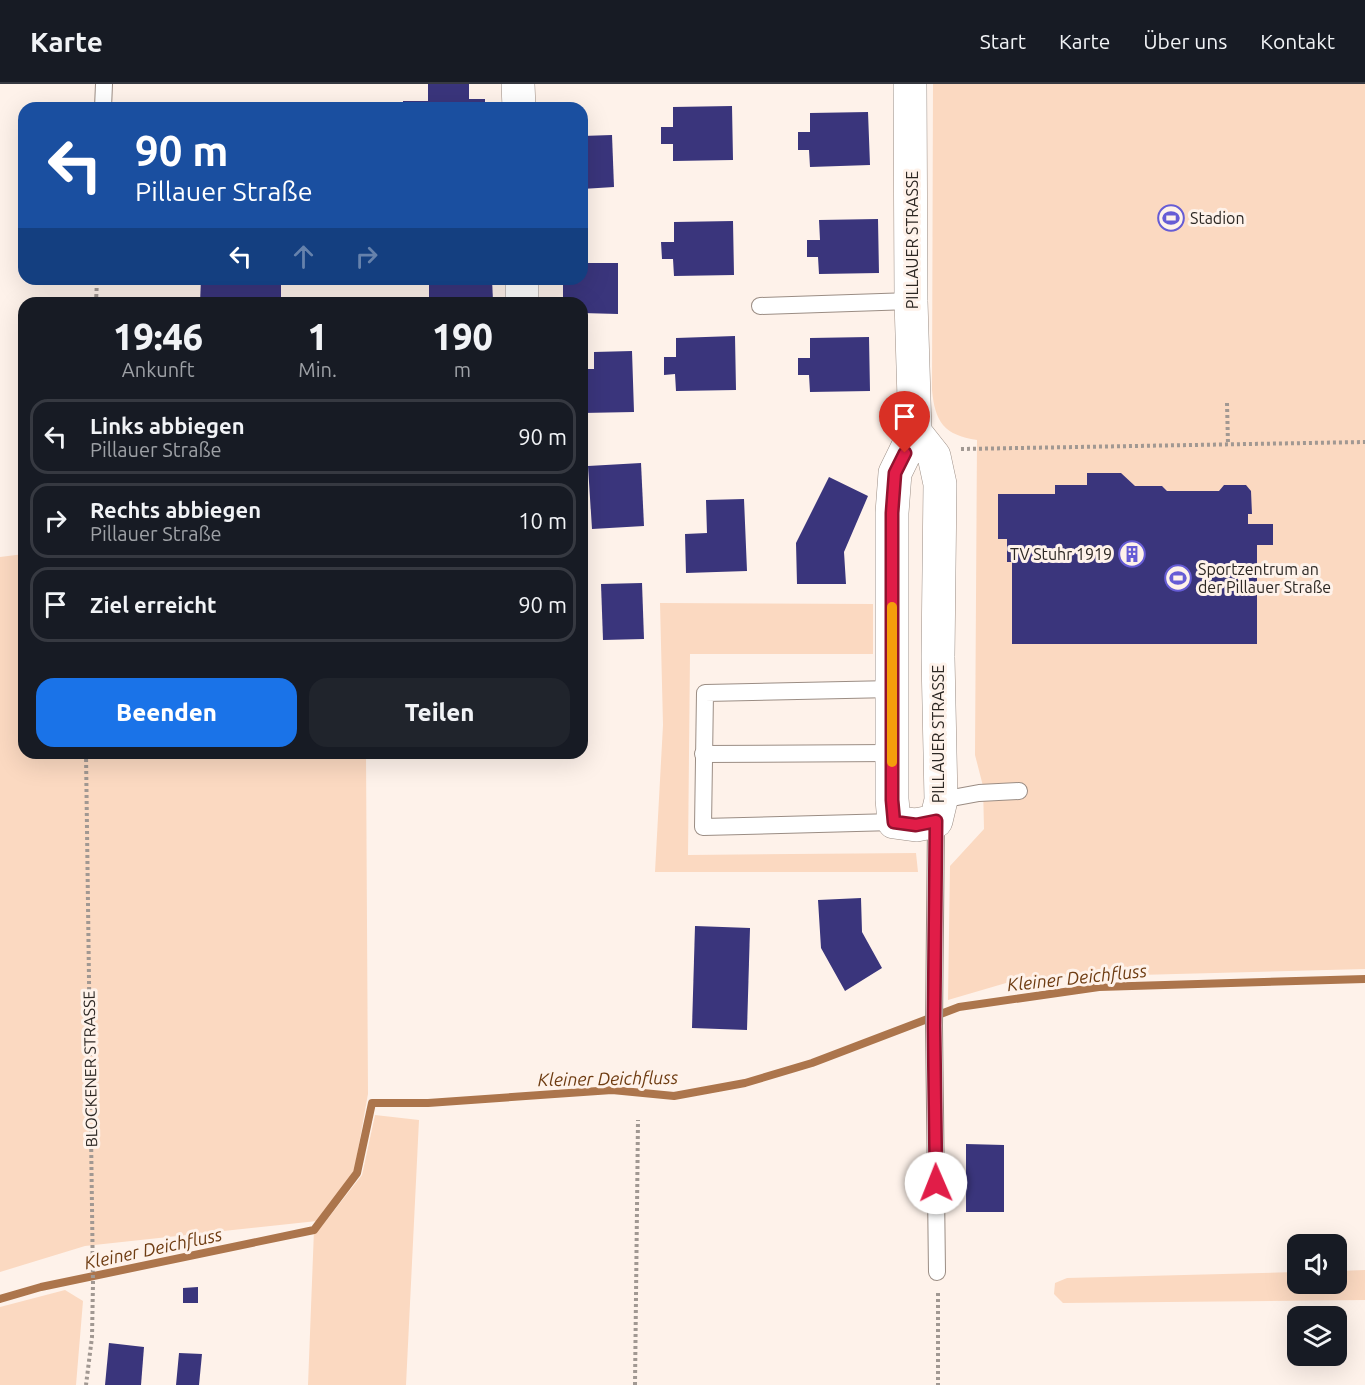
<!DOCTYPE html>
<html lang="de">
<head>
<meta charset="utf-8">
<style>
	:root { --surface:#171b24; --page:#20242c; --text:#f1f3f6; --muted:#9ea1a6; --line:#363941; --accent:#1a73e8 }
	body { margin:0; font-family:Ubuntu,sans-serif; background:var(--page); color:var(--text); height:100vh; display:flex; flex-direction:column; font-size:22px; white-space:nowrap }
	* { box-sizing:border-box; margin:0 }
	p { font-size:20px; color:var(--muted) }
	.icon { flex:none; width:33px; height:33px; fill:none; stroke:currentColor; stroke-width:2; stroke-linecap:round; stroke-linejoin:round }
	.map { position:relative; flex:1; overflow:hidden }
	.side { position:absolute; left:18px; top:213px; width:570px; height:462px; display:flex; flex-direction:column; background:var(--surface); border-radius:18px; box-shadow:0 6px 24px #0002 }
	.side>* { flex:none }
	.banner { position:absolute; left:18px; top:18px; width:570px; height:183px; border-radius:18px; box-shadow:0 6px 24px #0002; background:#1a4fa0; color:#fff; overflow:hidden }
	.fabs { position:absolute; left:1287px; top:1150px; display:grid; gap:12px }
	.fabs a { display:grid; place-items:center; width:60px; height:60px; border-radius:12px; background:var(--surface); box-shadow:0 6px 24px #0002; font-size:30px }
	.pin { position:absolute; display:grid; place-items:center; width:51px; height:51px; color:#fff; margin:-62px -26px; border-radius:50% 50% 50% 0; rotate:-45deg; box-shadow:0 0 6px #0007 }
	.pin .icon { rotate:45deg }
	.me { position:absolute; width:66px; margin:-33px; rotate:359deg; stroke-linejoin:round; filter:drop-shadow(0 0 4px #0008) }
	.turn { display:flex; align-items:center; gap:21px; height:126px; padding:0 18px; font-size:27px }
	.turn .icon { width:78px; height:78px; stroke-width:2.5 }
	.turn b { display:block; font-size:42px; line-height:51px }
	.lanes { display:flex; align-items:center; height:57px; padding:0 18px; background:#0003; justify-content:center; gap:30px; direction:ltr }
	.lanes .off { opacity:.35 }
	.eta { display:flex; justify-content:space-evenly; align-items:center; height:102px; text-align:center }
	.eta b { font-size:36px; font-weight:800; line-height:42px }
	.button { display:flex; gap:12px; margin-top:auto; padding:12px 18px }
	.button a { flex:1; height:69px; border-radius:18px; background:var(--accent); color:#fff; font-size:24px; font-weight:800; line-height:69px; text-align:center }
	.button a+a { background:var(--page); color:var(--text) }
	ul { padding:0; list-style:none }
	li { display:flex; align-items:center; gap:18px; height:75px; margin:0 12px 9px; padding:0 6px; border:3px solid var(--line); border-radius:18px }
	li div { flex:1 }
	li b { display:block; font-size:22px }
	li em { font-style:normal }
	header { display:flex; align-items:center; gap:36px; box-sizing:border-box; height:84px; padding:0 30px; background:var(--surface); border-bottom:2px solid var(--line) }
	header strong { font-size:28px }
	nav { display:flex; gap:33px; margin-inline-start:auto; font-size:21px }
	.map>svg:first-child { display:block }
	.green { fill:#fbd9c1 }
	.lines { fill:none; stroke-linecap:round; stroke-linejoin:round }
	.stream { stroke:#ac754c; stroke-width:8 }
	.building { fill:#3a357c }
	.lane-casing { stroke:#9b8d84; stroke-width:18 }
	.street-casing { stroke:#9b8d84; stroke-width:34 }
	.path { stroke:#a19892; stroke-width:4; stroke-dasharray:3 3; stroke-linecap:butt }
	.lane { stroke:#fff; stroke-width:16 }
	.street { stroke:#fff; stroke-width:33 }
	.route-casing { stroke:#92132f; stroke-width:15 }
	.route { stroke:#e11d48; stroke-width:10 }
	.slow { stroke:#f59e0b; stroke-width:10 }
	.labels { text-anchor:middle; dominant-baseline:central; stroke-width:6; stroke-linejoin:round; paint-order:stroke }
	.poi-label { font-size:16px; fill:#2c2723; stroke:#fef2ea; text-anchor:start }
	.street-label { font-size:16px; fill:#2c2723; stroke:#fef2ea }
	.water-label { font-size:18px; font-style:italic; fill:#6e3c12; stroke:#fef2ea }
</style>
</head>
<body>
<header>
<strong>Karte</strong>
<nav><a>Start</a><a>Karte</a><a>Über uns</a><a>Kontakt</a></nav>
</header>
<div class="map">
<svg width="1365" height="1301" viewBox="0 0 1365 1301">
	<rect width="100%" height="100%" fill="#fef2ea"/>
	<g class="green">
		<path d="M933,0H1365V885L1023,894L948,916L950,782L984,745L983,702L975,671L977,356C944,351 935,338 932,306Z"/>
		<path d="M24,470V669H366L368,1010L354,1088L317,1137L85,1162L0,1188V473Z"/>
		<path d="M660,519L873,520V570H690L688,771L916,769L918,788H655L663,641Z"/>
		<path d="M375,1031L419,1036L406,1301H308L314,1146L322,1142L362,1091Z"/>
		<path d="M1365,1186V1216L1063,1219L1054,1210L1055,1199L1067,1194L1297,1188L1298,1200H1336L1337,1187Z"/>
		<path d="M65,1206L83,1217L76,1301H0V1223Z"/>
	</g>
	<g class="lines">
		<path class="stream" d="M0,1215L41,1203L314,1146L357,1089L372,1019H428L612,1006L674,1012L745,999L812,979L959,923L1099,903L1365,895"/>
	</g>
	<g class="building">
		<path d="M428,0H469V15H485V24H403V17H428Z"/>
		<path d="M732,22L733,76L673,77V60H661V43H673V23Z"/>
		<path d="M868,28L870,81L810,83L809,66H798V48H810V29Z"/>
		<path d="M612,51L614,103L582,105V52Z"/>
		<path d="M878,135L879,189L819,190L818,173H807V156H820L819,136Z"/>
		<path d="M733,137L734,191L674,192L673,175H662L661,158H674V138Z"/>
		<path d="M582,179H618V230L582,229V219H563V195H582Z"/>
		<path d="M201,195L281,196V219H200Z"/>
		<path d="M429,195H492L493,217L429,219Z"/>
		<path d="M735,252L736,306L676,307L675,290L664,291V273H676V254Z"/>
		<path d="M869,253L870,307L810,308L809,291H798V274H810V254Z"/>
		<path d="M632,267L634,328L582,329V285H594V268Z"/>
		<path d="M641,379L644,442L592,445L588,382Z"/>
		<path d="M1087,389H1121L1135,402H1162L1167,407H1219L1224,401H1246L1251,407L1252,430H1248V440H1273V461H1257V560H1012V478H1007V455H998V410H1055V401H1087Z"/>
		<path d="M829,393L868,412L844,468L846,500H797L796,459Z"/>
		<path d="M744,415L747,487L686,489L685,450L707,449L706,416Z"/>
		<path d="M642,499L644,555L603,556L601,500Z"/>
		<path d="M861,814L862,848L882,884L845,907L821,864L818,816Z"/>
		<path d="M695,842L750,844L747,946L692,944Z"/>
		<path d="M966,1060L1004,1061V1128H966Z"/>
		<path d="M198,1203V1219H183V1204Z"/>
		<path d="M109,1259L144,1263L141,1301H105Z"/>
		<path d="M179,1269L202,1270L199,1301H176Z"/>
	</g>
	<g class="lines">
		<g class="lane-casing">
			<g id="lane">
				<path d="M103,24L104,0"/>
				<path d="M760,222L911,217"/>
				<path d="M893,605L705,609L703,743L894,738"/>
				<path d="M703,670L892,669"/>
				<path d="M941,716L979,709L1019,707"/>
				<path d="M936,737L934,942L937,1188"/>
			</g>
		</g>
		<g class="street-casing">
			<g id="street">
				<path d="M518,0L519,24"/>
				<path d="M910,0L911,217L915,348L895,389L892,429V715L894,738L916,741L936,737L941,716L938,573L940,400L934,372L915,348"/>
				<path d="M522,195V219"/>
			</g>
		</g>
		<g class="path">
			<path d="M96,219L97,195"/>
			<path d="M1227,319L1228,360"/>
			<path d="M961,365L1365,358"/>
			<path d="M86,669L93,1199L92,1253L86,1301"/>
			<path d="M938,1209V1301"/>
			<path d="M635,1301L638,1036"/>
		</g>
		<use href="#lane" class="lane"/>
		<use href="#street" class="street"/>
	</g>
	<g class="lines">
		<g class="route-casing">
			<path id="route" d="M905,369L895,389L892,429V716L894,738L916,741L936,737L934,942L936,1099"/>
		</g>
		<use href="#route" class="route"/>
		<path class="slow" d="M892,678V523"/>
	</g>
	<defs>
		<g id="stadium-ring" transform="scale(1.35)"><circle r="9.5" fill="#fef2ea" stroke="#665cd5" stroke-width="1.5"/><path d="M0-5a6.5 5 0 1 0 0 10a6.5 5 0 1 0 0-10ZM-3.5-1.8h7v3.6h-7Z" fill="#665cd5"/></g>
		<g id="building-ring" transform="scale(1.35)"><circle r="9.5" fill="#fef2ea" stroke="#665cd5" stroke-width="1.5"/><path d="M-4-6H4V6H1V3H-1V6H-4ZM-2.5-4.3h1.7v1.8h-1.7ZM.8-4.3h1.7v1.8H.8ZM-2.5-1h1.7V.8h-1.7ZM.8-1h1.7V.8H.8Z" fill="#665cd5"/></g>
	</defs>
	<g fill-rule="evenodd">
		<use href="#stadium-ring" x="1171" y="134"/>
		<use href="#building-ring" x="1132" y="470"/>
		<use href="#stadium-ring" x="1178" y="494"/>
	</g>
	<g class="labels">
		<g class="poi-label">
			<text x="1190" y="134">Stadion</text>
			<text x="1112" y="470" text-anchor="end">TV Stuhr 1919</text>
			<text x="1198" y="485">Sportzentrum an<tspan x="1198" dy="18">der Pillauer Straße</tspan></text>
		</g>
		<g class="street-label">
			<text transform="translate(912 156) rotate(-90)">PILLAUER STRASSE</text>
			<text transform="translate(938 650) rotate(-90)">PILLAUER STRASSE</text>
			<text transform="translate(90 985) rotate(-91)">BLOCKENER STRASSE</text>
		</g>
		<g class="water-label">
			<text transform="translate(1077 893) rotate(-6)">Kleiner Deichfluss</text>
			<text transform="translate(608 994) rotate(-1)">Kleiner Deichfluss</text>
			<text transform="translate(153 1164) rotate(-12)">Kleiner Deichfluss</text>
		</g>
	</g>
</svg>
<div class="fabs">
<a><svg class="icon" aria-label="sound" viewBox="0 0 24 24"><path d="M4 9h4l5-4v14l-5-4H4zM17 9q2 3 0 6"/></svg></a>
<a><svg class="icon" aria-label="layers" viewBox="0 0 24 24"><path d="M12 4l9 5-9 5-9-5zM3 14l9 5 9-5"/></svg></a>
</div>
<div class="pin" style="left:905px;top:369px;background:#d93025"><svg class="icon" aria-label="arrive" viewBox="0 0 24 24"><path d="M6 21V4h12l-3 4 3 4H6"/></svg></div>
<svg class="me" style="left:936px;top:1099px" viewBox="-20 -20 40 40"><circle r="19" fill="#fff"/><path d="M0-13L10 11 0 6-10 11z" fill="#e11d48"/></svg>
<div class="banner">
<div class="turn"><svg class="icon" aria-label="left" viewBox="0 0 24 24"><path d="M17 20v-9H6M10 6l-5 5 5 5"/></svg><div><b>90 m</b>Pillauer Straße</div></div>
<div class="lanes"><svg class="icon" aria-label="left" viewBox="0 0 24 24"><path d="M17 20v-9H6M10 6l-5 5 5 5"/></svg><svg class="icon off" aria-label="ahead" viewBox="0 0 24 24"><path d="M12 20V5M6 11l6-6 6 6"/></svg><svg class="icon off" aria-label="right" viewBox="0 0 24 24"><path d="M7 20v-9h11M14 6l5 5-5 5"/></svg></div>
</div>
<section class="side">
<div class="eta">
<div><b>19:46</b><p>Ankunft</p></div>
<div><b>1</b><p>Min.</p></div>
<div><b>190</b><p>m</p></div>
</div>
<ul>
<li><svg class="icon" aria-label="left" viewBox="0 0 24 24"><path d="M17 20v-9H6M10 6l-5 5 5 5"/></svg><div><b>Links abbiegen</b><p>Pillauer Straße</p></div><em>90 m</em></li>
<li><svg class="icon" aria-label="right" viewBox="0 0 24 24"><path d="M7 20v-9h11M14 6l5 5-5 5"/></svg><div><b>Rechts abbiegen</b><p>Pillauer Straße</p></div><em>10 m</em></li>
<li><svg class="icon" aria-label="arrive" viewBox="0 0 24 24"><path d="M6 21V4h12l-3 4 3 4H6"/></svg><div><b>Ziel erreicht</b></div><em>90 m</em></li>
</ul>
<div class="button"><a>Beenden</a><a>Teilen</a></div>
</section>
</div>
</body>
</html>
